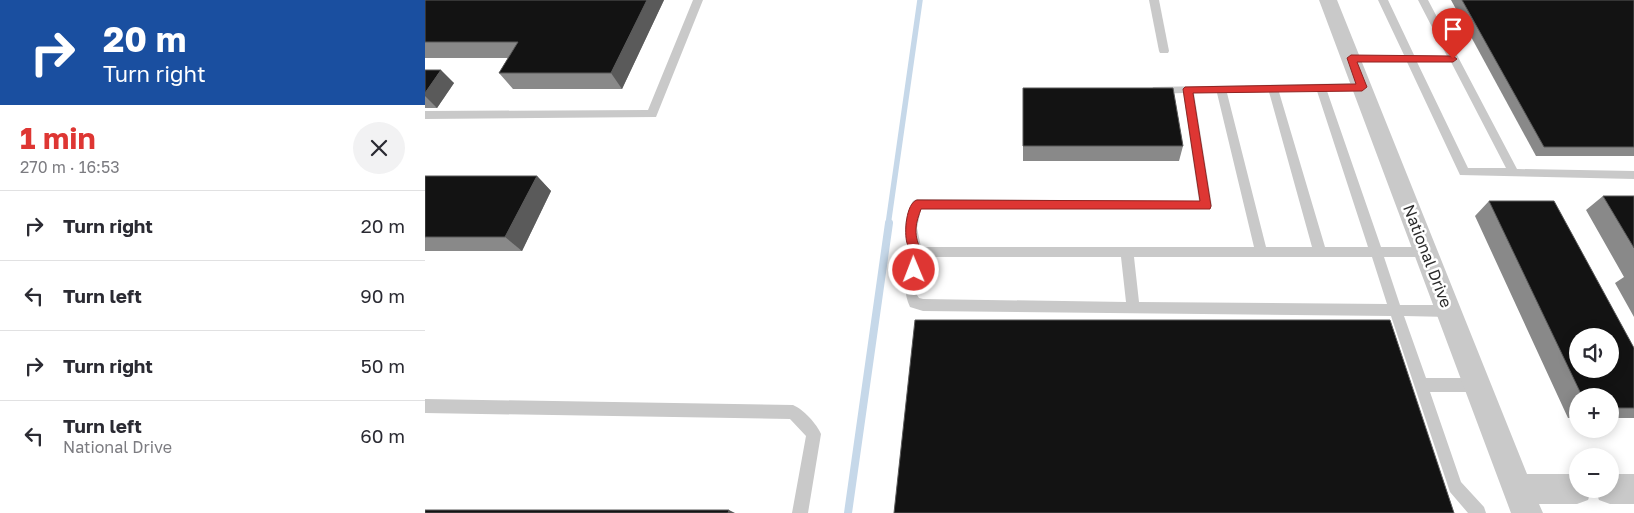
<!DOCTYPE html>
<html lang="en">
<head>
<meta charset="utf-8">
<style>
	:root { --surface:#fff; --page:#f2f2f3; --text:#2b2b33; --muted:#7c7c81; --line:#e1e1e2; --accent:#de3633 }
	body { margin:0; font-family:"Golos Text",sans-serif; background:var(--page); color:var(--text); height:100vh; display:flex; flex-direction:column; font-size:19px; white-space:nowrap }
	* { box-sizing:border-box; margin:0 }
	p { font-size:16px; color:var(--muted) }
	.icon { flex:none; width:28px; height:28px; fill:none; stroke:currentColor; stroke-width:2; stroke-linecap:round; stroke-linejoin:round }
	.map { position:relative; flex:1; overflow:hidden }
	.panel { display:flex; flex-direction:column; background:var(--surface); width:425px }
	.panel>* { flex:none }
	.banner { background:#1a4fa0; color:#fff; overflow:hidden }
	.tools { position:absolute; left:1144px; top:328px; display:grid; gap:10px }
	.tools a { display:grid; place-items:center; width:50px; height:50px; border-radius:50%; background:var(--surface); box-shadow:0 2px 12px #0003; font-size:25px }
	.pin { position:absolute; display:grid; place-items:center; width:42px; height:42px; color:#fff; margin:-51px -21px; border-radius:50% 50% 50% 0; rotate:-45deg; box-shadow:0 0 5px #0007 }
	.pin .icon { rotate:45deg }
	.me { position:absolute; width:55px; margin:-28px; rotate:359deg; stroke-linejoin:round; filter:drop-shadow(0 0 4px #0008) }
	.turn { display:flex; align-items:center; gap:18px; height:105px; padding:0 20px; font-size:22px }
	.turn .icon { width:65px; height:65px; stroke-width:2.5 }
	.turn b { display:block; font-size:35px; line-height:42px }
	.round { display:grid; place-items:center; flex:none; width:52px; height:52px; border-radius:26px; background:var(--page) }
	.headline { display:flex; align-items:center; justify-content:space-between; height:85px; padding:0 20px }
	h1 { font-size:30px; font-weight:700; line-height:38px; color:var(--accent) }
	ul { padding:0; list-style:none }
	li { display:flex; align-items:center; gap:15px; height:70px; padding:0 20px; border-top:1px solid var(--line) }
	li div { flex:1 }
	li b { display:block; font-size:19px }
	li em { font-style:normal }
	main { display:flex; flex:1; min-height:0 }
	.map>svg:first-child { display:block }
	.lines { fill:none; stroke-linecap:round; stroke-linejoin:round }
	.stream-far1 { stroke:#c6d8e9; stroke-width:5.5 }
	.stream { stroke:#c6d8e9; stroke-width:8 }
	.service { fill:#c9c9c9; fill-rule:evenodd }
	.minor { fill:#c9c9c9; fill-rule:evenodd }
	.wall { fill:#898989 }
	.shaded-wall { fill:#5a5a5a }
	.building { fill:#131313; stroke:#5a5a5a; fill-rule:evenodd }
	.route { fill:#de3633; stroke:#902321 }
	.labels { text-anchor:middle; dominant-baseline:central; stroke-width:5; stroke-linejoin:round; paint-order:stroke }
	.street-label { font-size:16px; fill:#2c2c2c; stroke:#fff }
</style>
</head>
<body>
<main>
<section class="panel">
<div class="banner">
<div class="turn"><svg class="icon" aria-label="right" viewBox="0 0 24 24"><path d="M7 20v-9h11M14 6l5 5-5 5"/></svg><div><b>20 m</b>Turn right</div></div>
</div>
<div class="headline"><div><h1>1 min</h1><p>270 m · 16:53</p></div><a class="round"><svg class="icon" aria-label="close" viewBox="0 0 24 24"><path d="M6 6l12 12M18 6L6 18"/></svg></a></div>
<ul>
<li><svg class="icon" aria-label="right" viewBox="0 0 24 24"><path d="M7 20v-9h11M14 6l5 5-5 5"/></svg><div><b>Turn right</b></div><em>20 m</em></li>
<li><svg class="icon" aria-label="left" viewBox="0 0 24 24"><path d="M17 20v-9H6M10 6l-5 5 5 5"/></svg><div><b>Turn left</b></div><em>90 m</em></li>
<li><svg class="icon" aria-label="right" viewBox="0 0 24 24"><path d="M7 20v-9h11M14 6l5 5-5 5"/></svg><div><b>Turn right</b></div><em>50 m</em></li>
<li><svg class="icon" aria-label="left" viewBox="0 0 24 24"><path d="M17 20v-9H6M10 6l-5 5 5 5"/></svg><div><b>Turn left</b><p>National Drive</p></div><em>60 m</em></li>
</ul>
</section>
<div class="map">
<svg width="1209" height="513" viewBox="0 0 1209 513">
	<rect width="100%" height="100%" fill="#fff"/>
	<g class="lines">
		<path class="stream-far1" d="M463,225L495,0"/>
		<path class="stream" d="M423,513L464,223"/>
		<g class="service">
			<path d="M268,0H278L231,117L0,119V111L223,110Z"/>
			<path d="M724,0H734L744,51L743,53H735L734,51Z"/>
			<path d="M953,0H963L989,55L1022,56L993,0H1003L1092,169L1209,171V179L1035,175L982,62L926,61L921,58L926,55H979ZM992,62H1026L1081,168H1043Z"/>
			<path d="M937,83L941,84L942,87L941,90L902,91L956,247H1001L1005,248L1007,252L1005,256L1001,257H959L975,305H1024L1029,307L1031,311L1029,315L1024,317L979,316L1001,378H1053L1058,380L1060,385L1058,390L1053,392H1005L1036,482L1059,507L1061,513H1043L1025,492L966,316L498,311L485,307C475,285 485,275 485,254C486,249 482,244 481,239C478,225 482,213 488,201L492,199L774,201L758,93L732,94L728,93L727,90L728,87ZM892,91L943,247H900L854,92ZM844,92L887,247H841L802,93ZM769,93H792L829,247H496L492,228L496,209H785L787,206ZM497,257H696L701,302L498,299L494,298L492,295ZM709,257H947L962,304L714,302Z"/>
			<path d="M0,399L368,405C378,409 392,424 396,434L383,513H367L381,436L365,419L0,413Z"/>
		</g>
		<g class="minor">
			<path d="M894,0H912L1102,474H1152V489H1167L1163,500L1152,504H1114L1118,513H1086Z"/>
			<path d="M1185,474H1209V504H1185L1174,500L1170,489H1185Z"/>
		</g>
	</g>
	<g class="wall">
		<path d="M0,0H239L197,89H88L74,73L83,58H0Z"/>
		<path d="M1026,0H1209V156H1111Z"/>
		<path d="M0,70L29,83L12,108H0Z"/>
		<path d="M598,88L758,146L754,161H598Z"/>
		<path d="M0,176H112L126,191L97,251H0Z"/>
		<path d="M1178,196H1209V317L1190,283L1199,277L1161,210Z"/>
		<path d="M1064,201L1209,348V418H1185V396H1152V418H1143L1050,216Z"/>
	</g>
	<g class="shaded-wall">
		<path d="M222,0H239L197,89L186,73Z"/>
		<path d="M16,70L29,83L12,108L0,96V93Z"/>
		<path d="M112,176L126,191L97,251L80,237Z"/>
		<path d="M304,510L310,513H303Z"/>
	</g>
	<g class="building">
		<path d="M0,0H222L186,73H74L93,42H0Z"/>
		<path d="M1037,0H1209V147H1119Z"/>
		<path d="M0,70H16L0,93Z"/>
		<path d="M598,88H748L758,146H598Z"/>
		<path d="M0,176H112L80,237H0Z"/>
		<path d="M1178,196H1209V248Z"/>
		<path d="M1064,201H1129L1209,348V408H1185V396H1157ZM1152,336H1185V369H1152Z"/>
		<path d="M490,320H965L1029,513H469Z"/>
		<path d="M0,510H304L303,513H0Z"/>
	</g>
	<path class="route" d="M926,55L1028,56L1032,59L1028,62H932L942,87L937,91L768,93L786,206L785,209H496C494,215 491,222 491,229C490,247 503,252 493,273H485C482,267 486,261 486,254C486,250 483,247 482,243C479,233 481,203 492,200L775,201L758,89L760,87L931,84L922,58Z"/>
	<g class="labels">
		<g class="street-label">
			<text transform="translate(1003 256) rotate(69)">National Drive</text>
		</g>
	</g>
</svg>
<div class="tools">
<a><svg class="icon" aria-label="sound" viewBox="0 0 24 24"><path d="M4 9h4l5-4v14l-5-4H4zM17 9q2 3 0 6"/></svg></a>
<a>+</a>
<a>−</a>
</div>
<div class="pin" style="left:1028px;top:59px;background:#d93025"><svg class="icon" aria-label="arrive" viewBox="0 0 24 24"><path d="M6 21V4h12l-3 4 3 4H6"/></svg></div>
<svg class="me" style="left:489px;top:270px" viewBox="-20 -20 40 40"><circle r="17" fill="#de3633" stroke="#fff" stroke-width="3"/><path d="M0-11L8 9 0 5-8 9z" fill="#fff"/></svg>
</div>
</main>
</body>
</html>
